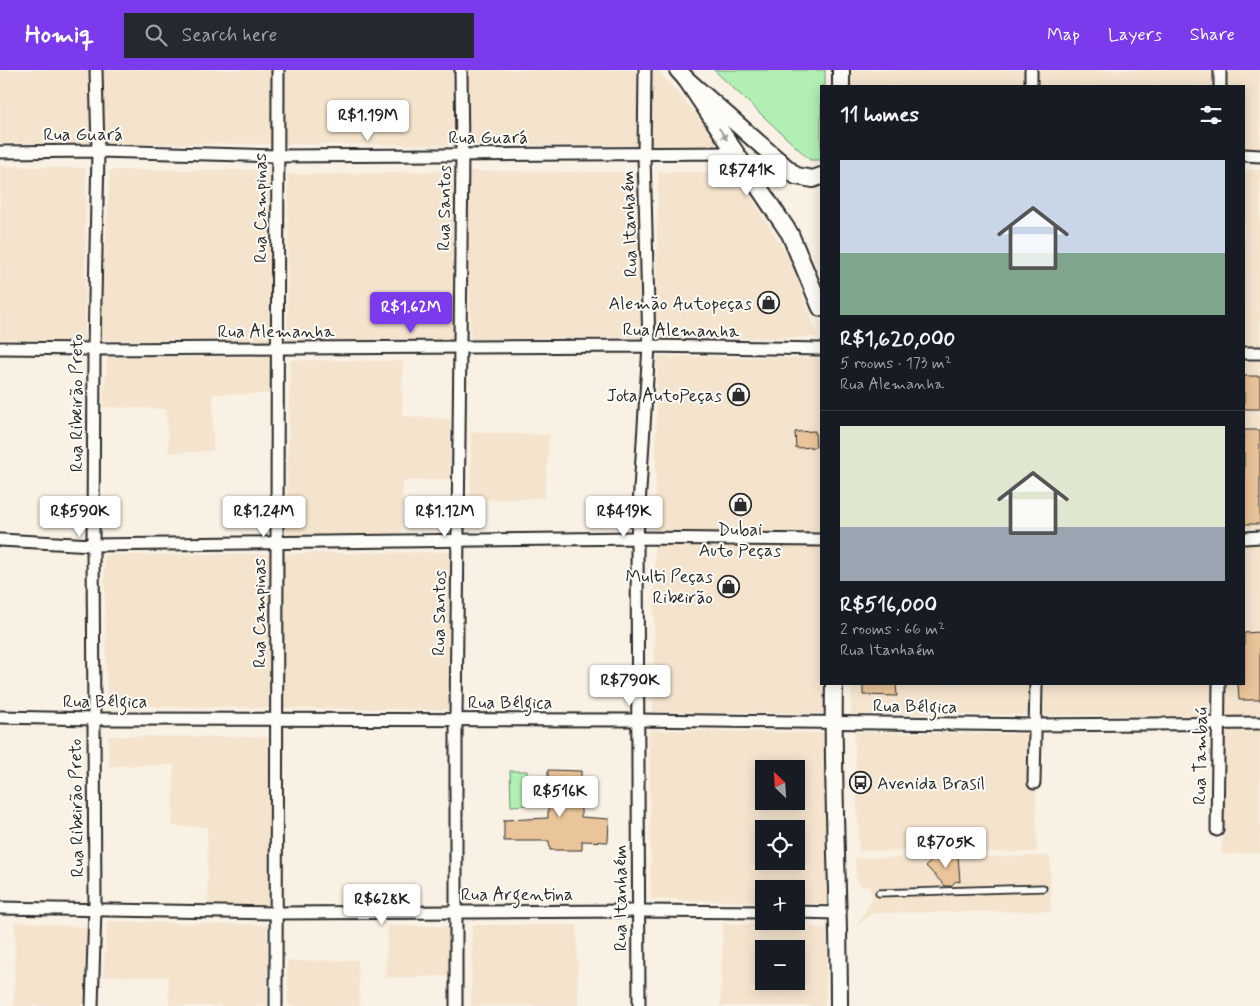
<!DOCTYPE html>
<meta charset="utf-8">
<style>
:root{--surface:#171b24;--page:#242831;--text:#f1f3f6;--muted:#9ea1a6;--line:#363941;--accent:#7c3aed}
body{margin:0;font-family:Mynerve,sans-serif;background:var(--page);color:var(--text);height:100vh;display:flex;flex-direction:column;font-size:19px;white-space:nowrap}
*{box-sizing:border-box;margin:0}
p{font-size:16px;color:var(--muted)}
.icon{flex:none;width:28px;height:28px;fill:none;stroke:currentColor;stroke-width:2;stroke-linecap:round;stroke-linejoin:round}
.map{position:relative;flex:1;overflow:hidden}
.side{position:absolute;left:820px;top:15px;width:425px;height:600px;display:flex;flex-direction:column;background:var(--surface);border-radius:0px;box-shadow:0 2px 12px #0003}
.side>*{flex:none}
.needle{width:32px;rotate:335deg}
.fabs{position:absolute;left:755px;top:690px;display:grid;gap:10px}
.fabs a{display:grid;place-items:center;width:50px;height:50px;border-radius:0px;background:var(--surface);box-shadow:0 2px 12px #0003;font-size:25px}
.price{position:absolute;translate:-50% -42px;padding:0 11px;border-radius:5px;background:#fff;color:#222;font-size:16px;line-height:32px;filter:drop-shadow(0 1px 2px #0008)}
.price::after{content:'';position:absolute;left:50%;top:30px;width:15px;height:11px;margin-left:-8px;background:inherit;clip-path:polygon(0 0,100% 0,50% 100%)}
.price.on{background:var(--accent);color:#fff}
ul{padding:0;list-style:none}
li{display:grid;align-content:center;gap:10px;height:265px;padding:0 20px}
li+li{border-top:1px solid var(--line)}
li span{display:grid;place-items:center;height:155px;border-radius:0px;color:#555}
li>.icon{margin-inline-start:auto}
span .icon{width:90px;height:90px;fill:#fffc;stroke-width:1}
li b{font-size:21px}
h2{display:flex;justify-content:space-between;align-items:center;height:60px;padding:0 20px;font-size:21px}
header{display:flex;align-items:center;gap:30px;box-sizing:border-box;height:70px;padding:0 25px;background:var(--accent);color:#fff}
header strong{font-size:24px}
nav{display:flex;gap:28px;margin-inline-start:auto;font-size:18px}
.search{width:350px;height:45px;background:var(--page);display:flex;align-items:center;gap:12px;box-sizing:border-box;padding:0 18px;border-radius:0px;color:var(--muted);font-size:19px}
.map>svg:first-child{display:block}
.built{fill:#f4e4ce;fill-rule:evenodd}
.green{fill:#b1efb5;stroke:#6e8d70}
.building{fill:#eac49a;stroke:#2b2b2b}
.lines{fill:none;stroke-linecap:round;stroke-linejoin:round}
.service-casing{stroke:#2b2b2b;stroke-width:9}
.minor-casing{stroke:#2b2b2b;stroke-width:15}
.secondary-casing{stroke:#2b2b2b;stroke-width:20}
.service{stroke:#fdfcf7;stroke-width:5.5}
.minor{stroke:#fdfcf7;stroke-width:11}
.secondary{stroke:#fdfcf7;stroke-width:16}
.oneway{fill:#9e9e9b}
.labels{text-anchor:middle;stroke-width:4;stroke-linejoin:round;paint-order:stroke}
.street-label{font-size:18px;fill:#2b2b2b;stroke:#fdfcf7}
.poi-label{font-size:18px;fill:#2b2b2b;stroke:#fdfcf7;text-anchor:end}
</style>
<header>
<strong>Homiq</strong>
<div class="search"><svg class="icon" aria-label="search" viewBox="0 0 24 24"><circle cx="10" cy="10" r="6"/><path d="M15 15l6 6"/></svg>Search here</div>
<nav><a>Map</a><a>Layers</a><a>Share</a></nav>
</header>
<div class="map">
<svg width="1260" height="936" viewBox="0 0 1260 936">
<rect width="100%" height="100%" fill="#f9f1e4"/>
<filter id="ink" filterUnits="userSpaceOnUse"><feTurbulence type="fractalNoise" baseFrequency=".02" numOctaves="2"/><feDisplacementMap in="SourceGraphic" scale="10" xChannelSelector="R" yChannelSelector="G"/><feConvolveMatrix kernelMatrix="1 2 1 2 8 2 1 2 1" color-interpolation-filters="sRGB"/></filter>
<g filter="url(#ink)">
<g class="built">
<polygon points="0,0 658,0 724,76 0,73"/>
<polygon points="851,0 1260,0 1260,81 1244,80 1244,16 850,16"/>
<polygon points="0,96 86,98 85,272 0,269"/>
<polygon points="110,100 268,100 273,271 100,270"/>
<rect x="1244" y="100" width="16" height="175"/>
<polygon points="454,101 453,270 287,270 288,105"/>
<polygon points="468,101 640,102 640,267 470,269"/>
<polygon points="658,102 735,102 793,194 817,267 655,270"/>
<polygon points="657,286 821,288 821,614 826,614 826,643 653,642"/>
<polygon points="107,287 270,287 272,324 213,324 213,381 169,383 166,339 103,337"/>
<polygon points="290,290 403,291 402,346 450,349 451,409 403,411 401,471 286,472"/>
<rect x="1244" y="291" width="16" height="168"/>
<polygon points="471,362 550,365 544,428 471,430"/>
<polygon points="1244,474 1260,474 1260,646 851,644 852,614 1244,614"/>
<polygon points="450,482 449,640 107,636 104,485"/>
<polygon points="1225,659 1260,659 1260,783 1222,784"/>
<path d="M649,660L825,663L831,834L796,833V819H764V832L651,829ZM764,699H796V731H764ZM764,759H796V791H764Z"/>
<polygon points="854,662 1035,664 1037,782 859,781"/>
<polygon points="108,666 272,667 273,836 208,835 207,757 172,756 174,695 109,696"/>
<polygon points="1050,786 1051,841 872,843 856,857 872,830 870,817 861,815 856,808 855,788"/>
<polygon points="15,851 89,858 88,936 14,936"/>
<polygon points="107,851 267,855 267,936 169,936 168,907 103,906"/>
<path d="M723,853L828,858L825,936H720ZM764,879H796V911H764Z"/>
<polygon points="472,855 577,855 578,936 471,936"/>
<polygon points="388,856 450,856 449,906 385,908"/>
<polygon points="358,890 360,936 288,936 287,891"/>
</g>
<g class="green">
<polygon points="714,0 825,0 825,16 821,16 821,90 810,90"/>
<polygon points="510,701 527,701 528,735 511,736"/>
</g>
<g class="building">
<rect x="1244" y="306" width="16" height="33"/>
<rect x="1244" y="360" width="16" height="94"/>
<polygon points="815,361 816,377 796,378 795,362"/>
<polygon points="1260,562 1260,630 1239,630 1238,614 1244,614 1244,563"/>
<polygon points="863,614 896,614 897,626 863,625"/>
<polygon points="548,700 581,701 581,747 609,749 608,772 582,771 582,780 550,780 549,771 504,771 504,750 548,748"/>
<polygon points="958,785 960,812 956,811 951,816 945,816 926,796 937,786"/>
</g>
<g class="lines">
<defs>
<polyline id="service" points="879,823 1043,818"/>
<g id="minor">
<polyline points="1031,16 1031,0"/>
<polyline points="1220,16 1220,0"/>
<polyline points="0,82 98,81 278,86 736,83"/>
<polyline points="1244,85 1260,86"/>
<polyline points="0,278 94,279 649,276 821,279"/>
<polyline points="1244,283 1260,283"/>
<polyline points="1244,468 1260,467"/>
<polyline points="0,470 93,475 637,468 821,470"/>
<polyline points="0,647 93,649 638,650 1036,655 1260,653"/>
<polyline points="1034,713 1036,614"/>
<polyline points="1217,760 1219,614"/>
<polyline points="0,838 276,843 638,841 764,842"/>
<polyline points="796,842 838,843"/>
<polyline points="92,936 95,839 93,475 94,279 98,81 96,0"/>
<polyline points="276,936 278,0"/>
<polyline points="456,936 456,650 462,84 461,0"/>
<polyline points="639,936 637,468 649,276 644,85 645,0"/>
</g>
<g id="secondary">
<polyline points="678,0 686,9 796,106 813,109 821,106"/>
<polyline points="686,9 790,164 821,238"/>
<polyline points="841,16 841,0"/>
<path d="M834,614C832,721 839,829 839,936"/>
</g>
</defs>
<use href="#service" class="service-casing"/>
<use href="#minor" class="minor-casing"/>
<use href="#secondary" class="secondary-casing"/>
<use href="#service" class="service"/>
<use href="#minor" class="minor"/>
<use href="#secondary" class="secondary"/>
</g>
<defs><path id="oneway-solid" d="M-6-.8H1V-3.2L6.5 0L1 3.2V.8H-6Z" transform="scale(1.25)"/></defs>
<use class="oneway" href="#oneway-solid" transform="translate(723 64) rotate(56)"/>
</g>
<defs>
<symbol id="shop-ring" viewBox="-11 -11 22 22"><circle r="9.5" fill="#fdfcf7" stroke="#2b2b2b" stroke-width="1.5"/><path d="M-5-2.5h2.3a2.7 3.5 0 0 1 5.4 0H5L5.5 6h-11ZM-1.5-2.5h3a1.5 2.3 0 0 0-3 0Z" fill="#2b2b2b"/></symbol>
<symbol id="bus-ring" viewBox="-11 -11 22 22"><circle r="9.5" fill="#fdfcf7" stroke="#2b2b2b" stroke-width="1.5"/><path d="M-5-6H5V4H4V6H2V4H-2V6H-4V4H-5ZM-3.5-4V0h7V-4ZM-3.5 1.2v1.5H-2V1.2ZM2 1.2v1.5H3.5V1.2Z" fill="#2b2b2b"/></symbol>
</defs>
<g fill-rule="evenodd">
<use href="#shop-ring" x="756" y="220" width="25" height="25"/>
<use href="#shop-ring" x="726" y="312" width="25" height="25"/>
<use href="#shop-ring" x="728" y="422" width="25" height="25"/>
<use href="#shop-ring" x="716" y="504" width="25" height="25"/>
<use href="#bus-ring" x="848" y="700" width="25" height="25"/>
</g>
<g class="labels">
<g class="street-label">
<text x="83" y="70">Rua Guará</text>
<text x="488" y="73">Rua Guará</text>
<text transform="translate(260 138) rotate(-90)" y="6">Rua Campinas</text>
<text transform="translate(444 138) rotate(-89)" y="6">Rua Santos</text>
<text transform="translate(629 154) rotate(-92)" y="6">Rua Itanhaém</text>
<text transform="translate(681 260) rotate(1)" y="6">Rua Alemanha</text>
<text x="276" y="267">Rua Alemanha</text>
<text transform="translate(76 333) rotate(-90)" y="6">Rua Ribeirão Preto</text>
<text transform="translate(259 543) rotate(-90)" y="6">Rua Campinas</text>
<text transform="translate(439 543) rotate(-89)" y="6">Rua Santos</text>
<text x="105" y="637">Rua Bélgica</text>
<text x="510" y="638">Rua Bélgica</text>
<text transform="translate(915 636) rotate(1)" y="6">Rua Bélgica</text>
<text transform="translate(1200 686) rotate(-89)" y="6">Rua Tambaú</text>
<text transform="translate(76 738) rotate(-91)" y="6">Rua Ribeirão Preto</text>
<text x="517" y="830">Rua Argentina</text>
<text transform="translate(620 828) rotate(-90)" y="6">Rua Itanhaém</text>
</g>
<g class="poi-label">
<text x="752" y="239">Alemão Autopeças</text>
<text x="722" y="331">Jota AutoPeças</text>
<text x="740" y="465" text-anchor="middle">Dubai<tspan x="740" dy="21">Auto Peças</tspan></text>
<text x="713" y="512">Multi Peças<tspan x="713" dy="21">Ribeirão</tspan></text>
<text x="877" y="719" text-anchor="start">Avenida Brasil</text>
</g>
</g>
</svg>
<div class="fabs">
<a><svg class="needle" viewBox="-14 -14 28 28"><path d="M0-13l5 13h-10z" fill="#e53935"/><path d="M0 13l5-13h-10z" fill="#9ea1a6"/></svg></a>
<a><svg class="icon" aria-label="locate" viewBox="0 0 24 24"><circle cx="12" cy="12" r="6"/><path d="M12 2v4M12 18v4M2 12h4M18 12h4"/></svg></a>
<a>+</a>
<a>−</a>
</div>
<b class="price" style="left:368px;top:72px">R$1.19M</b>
<b class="price" style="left:747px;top:127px">R$741K</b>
<b class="price on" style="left:411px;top:264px">R$1.62M</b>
<b class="price" style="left:80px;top:468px">R$590K</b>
<b class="price" style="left:264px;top:468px">R$1.24M</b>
<b class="price" style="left:445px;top:468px">R$1.12M</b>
<b class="price" style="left:624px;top:468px">R$419K</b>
<b class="price" style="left:630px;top:637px">R$790K</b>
<b class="price" style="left:560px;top:748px">R$516K</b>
<b class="price" style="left:946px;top:799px">R$705K</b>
<b class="price" style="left:382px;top:856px">R$628K</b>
<section class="side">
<h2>11 homes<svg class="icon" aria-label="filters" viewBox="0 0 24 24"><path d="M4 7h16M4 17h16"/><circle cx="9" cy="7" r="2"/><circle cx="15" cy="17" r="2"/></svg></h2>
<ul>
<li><span style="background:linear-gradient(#c9d6e8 60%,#7fa58c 0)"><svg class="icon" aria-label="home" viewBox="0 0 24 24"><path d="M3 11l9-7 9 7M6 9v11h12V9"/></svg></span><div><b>R$1,620,000</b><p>5 rooms · 173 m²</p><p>Rua Alemanha</p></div></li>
<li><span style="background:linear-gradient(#dfe7d0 65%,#9aa5b1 0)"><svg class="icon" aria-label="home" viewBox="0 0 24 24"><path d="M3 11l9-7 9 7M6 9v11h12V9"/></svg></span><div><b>R$516,000</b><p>2 rooms · 66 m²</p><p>Rua Itanhaém</p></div></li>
</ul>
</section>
</div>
